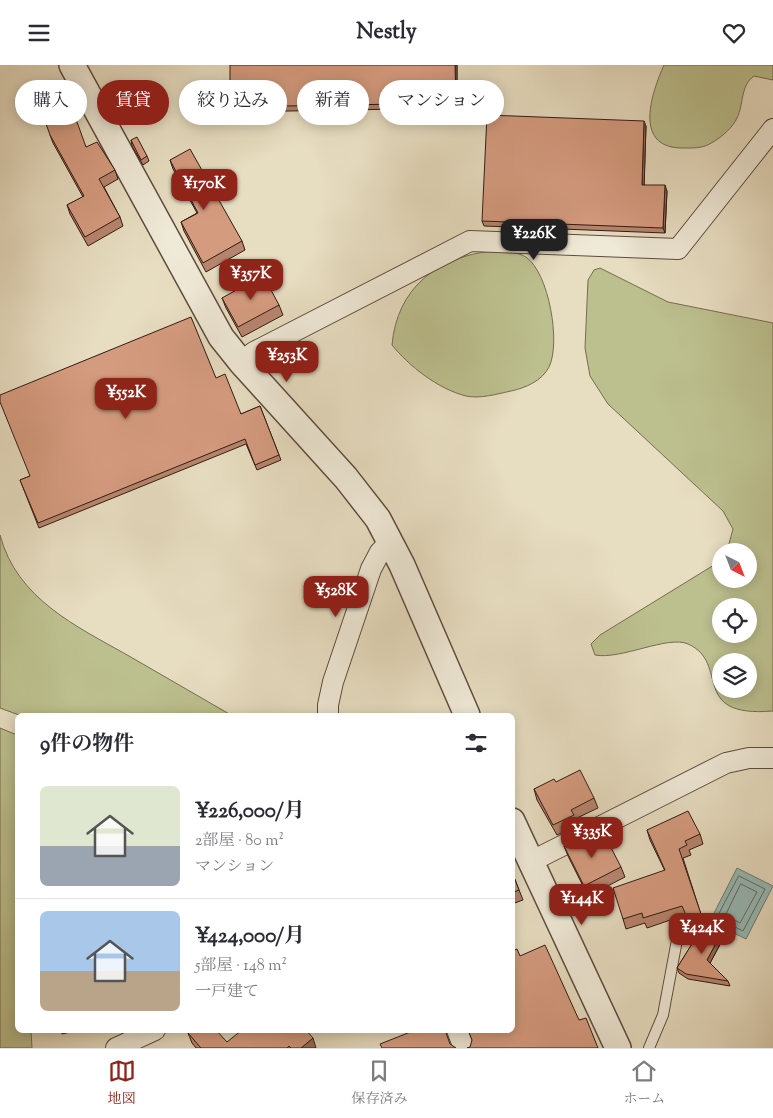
<!DOCTYPE html>
<html lang="ja">
<meta charset="utf-8">
<style>
:root{--surface:#fff;--page:#f2f2f3;--text:#2b2b33;--muted:#7c7c81;--line:#e1e1e2;--accent:#8f2418}
body{margin:0;font-family:"Sorts Mill Goudy","Noto Serif JP",serif;background:var(--page);color:var(--text);height:100vh;display:flex;flex-direction:column;font-size:19px;white-space:nowrap}
*{box-sizing:border-box;margin:0}
p{font-size:16px;color:var(--muted)}
.icon{flex:none;width:28px;height:28px;fill:none;stroke:currentColor;stroke-width:2;stroke-linecap:round;stroke-linejoin:round}
.map{position:relative;flex:1;overflow:hidden}
.details{position:absolute;left:15px;top:648px;width:500px;height:320px;display:flex;flex-direction:column;background:var(--surface);border-radius:8px;box-shadow:0 2px 12px #0003}
.details>*{flex:none}
.top-card{position:absolute;left:15px;top:15px;width:500px;height:45px;display:flex;gap:10px}
.needle{width:32px;rotate:138deg}
.tools{position:absolute;left:712px;top:478px;display:grid;gap:10px}
.tools a{display:grid;place-items:center;width:45px;height:45px;border-radius:50%;background:var(--surface);box-shadow:0 2px 12px #0003;font-size:25px}
.price{position:absolute;translate:-50% -42px;padding:0 11px;border-radius:10px;background:var(--accent);color:#fff;font-size:16px;line-height:32px;filter:drop-shadow(0 1px 2px #0008)}
.price::after{content:'';position:absolute;left:50%;top:30px;width:15px;height:11px;margin-left:-8px;background:inherit;clip-path:polygon(0 0,100% 0,50% 100%)}
.price.on{background:#222;color:#fff}
ul{padding:0;list-style:none}
li{display:flex;align-items:center;gap:15px;height:125px;padding:0 25px}
li+li{border-top:1px solid var(--line)}
li span{display:grid;place-items:center;flex:none;width:140px;height:100px;border-radius:8px;color:#555}
li>.icon{margin-inline-start:auto}
span .icon{width:60px;height:60px;fill:#fffc;stroke-width:1}
li b{font-size:21px}
h2{display:flex;justify-content:space-between;align-items:center;height:60px;padding:0 25px;font-size:21px}
.chip{padding:0 18px;border-radius:22px;background:var(--surface);box-shadow:0 2px 12px #0003;font-size:18px;line-height:45px}
.chip.on{background:var(--accent);color:#fff}
header{display:flex;justify-content:space-between;align-items:center;height:65px;padding:0 25px;background:var(--surface);font-size:22px;font-weight:800}
.tabs{display:flex;justify-content:space-around;align-items:center;height:70px;border-top:1px solid var(--line);background:var(--surface);font-size:14px;color:var(--muted)}
.tabs a{display:grid;justify-items:center;gap:2px}
.tabs .on{color:var(--accent)}
.map>svg:first-child{display:block}
.green{fill:#bcbf8e;stroke:#766d50;fill-rule:evenodd}
.water{fill:#97bbb8;stroke:#6e7b76}
.lines{fill:none;stroke-linecap:round;stroke-linejoin:round}
.shore{stroke:#646b66;stroke-width:1}
.service-casing{stroke:#5e4c3e;stroke-width:12}
.minor-casing{stroke:#5e4c3e;stroke-width:22}
.tertiary-casing{stroke:#5e4c3e;stroke-width:28}
.service{stroke:#efe9d7;stroke-width:10}
.minor{stroke:#efe9d7;stroke-width:20}
.tertiary{stroke:#efe9d7;stroke-width:25}
.wall{fill:#b7856d;stroke:#311b13}
.shaded-wall{fill:#956c59;stroke:#311b13}
.building{fill:#d59b7f;stroke:#311b13}
</style>
<header><svg class="icon" aria-label="menu" viewBox="0 0 24 24"><path d="M4 6h16M4 12h16M4 18h16"/></svg>Nestly<svg class="icon" aria-label="heart" viewBox="0 0 24 24"><path d="M12 20l-8-8c-3-5 5-10 8-4 3-6 11-1 8 4z"/></svg></header>
<div class="map">
<svg width="773" height="983" viewBox="0 0 773 983">
<rect width="100%" height="100%" fill="#e7ddc1"/>
<filter id="stains"><feTurbulence type="fractalNoise" baseFrequency=".004" numOctaves="4"/><feColorMatrix values="0 0 0 0 .2 0 0 0 0 .09 0 0 0 0 .02 0 0 0 .5 -.17"/></filter>
<radialGradient id="worn" r=".72"><stop offset=".6" stop-color="#630" stop-opacity="0"/><stop offset="1" stop-color="#630" stop-opacity=".3"/></radialGradient>
<g class="green">
<path d="M664,0H773V15L754,11C740,21 744,39 737,53C733,62 722,72 713,77C703,84 692,83 680,83C633,81 652,27 664,0Z"/>
<path d="M492,186C503,187 516,186 526,192C549,208 561,278 549,302C542,316 525,323 511,326C497,329 480,334 466,331C438,324 409,301 392,280C397,223 437,192 492,186Z"/>
<path d="M600,203L668,237L773,258V646C688,653 731,598 688,579C668,570 621,595 595,590L591,579L600,570L714,500L721,492V514H749V486H727L733,464L723,446L608,339L590,311L585,283L588,215L594,205ZM749,541V569H721V541ZM721,596H749V624H721Z"/>
<path d="M0,470C17,534 76,561 129,591C163,611 197,630 231,650H19L0,643Z"/>
<polygon points="0,663 17,670 18,965 31,965 32,983 0,983"/>
</g>
<polygon class="water" points="737,803 773,821 746,874 710,856"/>
<g class="lines">
<g class="shore">
<polygon points="739,811 765,824 743,866 717,853"/>
<polygon points="741,819 757,827 740,858 726,850"/>
</g>
<defs>
<polyline id="service" points="649,983 663,950 677,875"/>
<g id="minor">
<polyline points="241,297 254,287 470,176 678,184 773,64"/>
<polyline points="328,650 328,640 333,617 371,504 380,487 391,476"/>
<polyline points="530,797 726,698 749,693 773,693"/>
<polyline points="457,965 464,983"/>
<polyline points="116,983 155,965"/>
</g>
<g id="tertiary">
<polyline points="72,0 221,272 241,297 346,413 378,454 402,500 467,650"/>
<polyline points="512,756 618,983"/>
</g>
</defs>
<use href="#service" class="service-casing"/>
<use href="#minor" class="minor-casing"/>
<use href="#tertiary" class="tertiary-casing"/>
<use href="#service" class="service"/>
<use href="#minor" class="minor"/>
<use href="#tertiary" class="tertiary"/>
</g>
<g class="wall">
<polygon points="457,0 457,43 232,47 230,42"/>
<polygon points="646,61 644,120 667,126 665,168 484,161 482,156"/>
<polygon points="50,70 87,82 115,105 118,114 104,122 120,152 123,161 88,181 70,149 67,140 83,132 53,78"/>
<polygon points="131,75 147,91 149,96 143,100 132,81"/>
<polygon points="170,95 242,176 245,185 206,207 184,166 181,157 197,148 173,104"/>
<polygon points="222,233 279,240 283,250 242,272 226,243"/>
<polygon points="216,313 241,349 260,341 281,395 257,405 246,379 39,463 20,415 30,411"/>
<polygon points="556,717 594,733 598,743 575,754 577,760 557,770 537,735 534,724"/>
<polygon points="647,765 700,769 703,779 689,785 691,790 683,793 704,859 722,867 724,872 710,898 728,916 730,921 688,914 679,908 677,903 702,863 693,867 685,850 647,863 645,858 626,864 623,854 665,806 650,775"/>
<polygon points="564,781 590,781 621,802 625,812 588,831 568,791"/>
<polygon points="512,807 523,835 512,839"/>
<polygon points="61,965 79,965 62,969"/>
<polygon points="188,968 227,977 316,983 196,983 192,978"/>
</g>
<g class="shaded-wall">
<polygon points="455,0 457,0 457,43 456,38"/>
<polygon points="644,56 646,61 644,125 642,120"/>
<polygon points="665,120 667,126 665,168 663,163"/>
<polygon points="722,867 724,872 709,900 707,895"/>
<polygon points="313,973 316,983 301,983"/>
</g>
<g class="building">
<polygon points="230,0 455,0 456,38 230,42"/>
<polygon points="63,18 86,82 97,77 115,105 99,114 120,152 85,172 67,140 84,131 50,70 35,28"/>
<polygon points="487,50 644,56 642,120 665,120 663,163 482,156"/>
<polygon points="137,72 147,91 141,95 131,75"/>
<polygon points="190,84 242,176 203,198 181,157 198,148 170,95"/>
<polygon points="263,210 279,240 238,262 222,233"/>
<polygon points="191,252 216,313 225,309 241,349 260,341 279,390 255,400 245,374 38,458 20,415 30,411 0,337 0,330"/>
<polygon points="580,705 594,733 571,745 574,750 553,760 534,724 554,714 556,717"/>
<polygon points="688,746 700,769 685,776 687,780 679,784 702,852 689,857 682,841 643,853 642,848 623,854 613,823 665,805 647,765"/>
<polygon points="585,771 590,781 606,773 621,802 584,821 564,781"/>
<polygon points="512,807 519,825 512,828"/>
<polygon points="705,858 722,867 707,895 728,916 686,909 677,903"/>
<polygon points="545,880 579,955 586,953 598,983 467,983 470,982 472,975 468,965 512,965 512,886 517,884 520,891"/>
<polygon points="192,965 216,965 227,977 242,965 306,965 313,973 301,983 291,983 289,981 287,983 201,983 188,968"/>
<polygon points="412,965 445,965 450,979 456,983 382,983 380,979 413,966"/>
</g>
<rect width="100%" height="100%" filter="url(#stains)"/>
<rect width="100%" height="100%" fill="url(#worn)"/>
</svg>
<div class="tools">
<a><svg class="needle" viewBox="-14 -14 28 28"><path d="M0-13l5 13h-10z" fill="#e53935"/><path d="M0 13l5-13h-10z" fill="#7c7c81"/></svg></a>
<a><svg class="icon" aria-label="locate" viewBox="0 0 24 24"><circle cx="12" cy="12" r="6"/><path d="M12 2v4M12 18v4M2 12h4M18 12h4"/></svg></a>
<a><svg class="icon" aria-label="layers" viewBox="0 0 24 24"><path d="M12 4l9 5-9 5-9-5zM3 14l9 5 9-5"/></svg></a>
</div>
<b class="price" style="left:204px;top:146px">¥170K</b>
<b class="price on" style="left:534px;top:196px">¥226K</b>
<b class="price" style="left:251px;top:236px">¥357K</b>
<b class="price" style="left:287px;top:318px">¥253K</b>
<b class="price" style="left:126px;top:355px">¥552K</b>
<b class="price" style="left:336px;top:553px">¥528K</b>
<b class="price" style="left:592px;top:794px">¥335K</b>
<b class="price" style="left:582px;top:861px">¥144K</b>
<b class="price" style="left:702px;top:890px">¥424K</b>
<div class="top-card">
<a class="chip">購入</a>
<a class="chip on">賃貸</a>
<a class="chip">絞り込み</a>
<a class="chip">新着</a>
<a class="chip">マンション</a>
</div>
<section class="details">
<h2>9件の物件<svg class="icon" aria-label="filters" viewBox="0 0 24 24"><path d="M4 7h16M4 17h16"/><circle cx="9" cy="7" r="2"/><circle cx="15" cy="17" r="2"/></svg></h2>
<ul>
<li><span style="background:linear-gradient(#dfe7d0 60%,#9aa5b1 0)"><svg class="icon" aria-label="home" viewBox="0 0 24 24"><path d="M3 11l9-7 9 7M6 9v11h12V9"/></svg></span><div><b>¥226,000/月</b><p>2部屋 · 80 m²</p><p>マンション</p></div></li>
<li><span style="background:linear-gradient(#a9c7e8 60%,#b9a48a 0)"><svg class="icon" aria-label="home" viewBox="0 0 24 24"><path d="M3 11l9-7 9 7M6 9v11h12V9"/></svg></span><div><b>¥424,000/月</b><p>5部屋 · 148 m²</p><p>一戸建て</p></div></li>
</ul>
</section>
</div>
<nav class="tabs">
<a class="on"><svg class="icon" aria-label="map" viewBox="0 0 24 24"><path d="M3 6l6-2 6 2 6-2v14l-6 2-6-2-6 2zM9 4v14M15 6v14"/></svg>地図</a>
<a><svg class="icon" aria-label="saved" viewBox="0 0 24 24"><path d="M7 4h10v16l-5-4-5 4z"/></svg>保存済み</a>
<a><svg class="icon" aria-label="home" viewBox="0 0 24 24"><path d="M3 11l9-7 9 7M6 9v11h12V9"/></svg>ホーム</a>
</nav>
